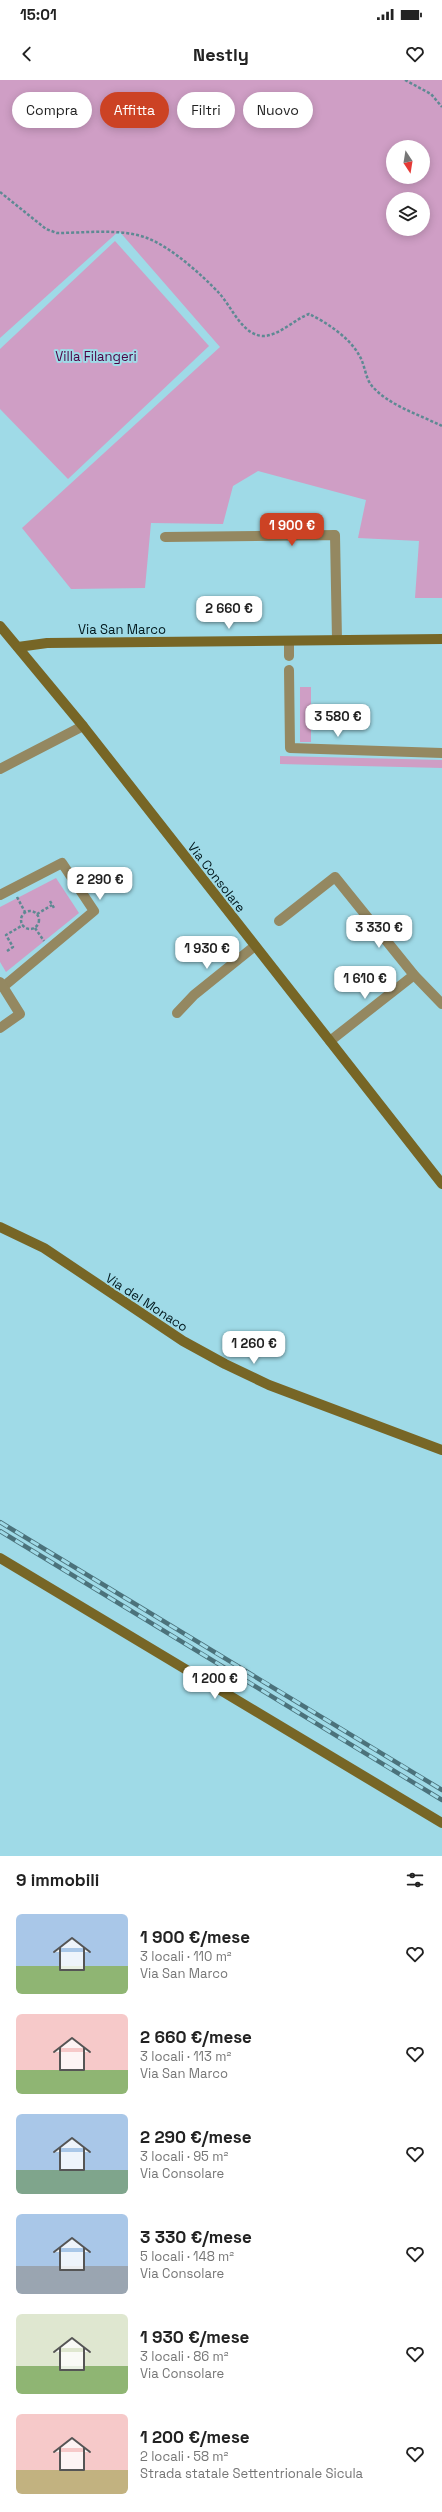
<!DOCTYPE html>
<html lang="it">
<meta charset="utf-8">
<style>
:root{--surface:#fff;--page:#f2f2f2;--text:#222;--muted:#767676;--accent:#cc4224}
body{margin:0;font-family:"Space Grotesk",sans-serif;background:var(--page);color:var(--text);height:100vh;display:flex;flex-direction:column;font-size:15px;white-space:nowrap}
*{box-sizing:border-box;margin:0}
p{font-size:13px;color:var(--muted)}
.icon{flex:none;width:22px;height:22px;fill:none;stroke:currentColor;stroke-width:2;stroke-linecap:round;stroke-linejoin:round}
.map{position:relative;height:1776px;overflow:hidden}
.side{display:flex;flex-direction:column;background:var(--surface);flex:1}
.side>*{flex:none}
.hud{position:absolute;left:12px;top:12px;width:418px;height:36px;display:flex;gap:8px}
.needle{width:26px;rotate:168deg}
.controls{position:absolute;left:386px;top:60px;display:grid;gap:8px}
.controls a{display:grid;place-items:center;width:44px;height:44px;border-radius:50%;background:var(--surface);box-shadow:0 2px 10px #0003;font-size:20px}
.price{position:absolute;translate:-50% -34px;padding:0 9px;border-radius:8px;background:#fff;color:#222;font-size:13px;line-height:26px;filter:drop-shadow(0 1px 2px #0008)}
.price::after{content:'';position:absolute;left:50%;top:24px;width:12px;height:9px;margin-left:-6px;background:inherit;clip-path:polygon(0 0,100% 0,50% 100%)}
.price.selected{background:var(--accent);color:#fff}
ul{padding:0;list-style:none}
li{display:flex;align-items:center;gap:12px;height:100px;padding:0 16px}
li span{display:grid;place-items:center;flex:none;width:112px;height:80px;border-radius:6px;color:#555}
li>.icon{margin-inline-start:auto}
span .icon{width:48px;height:48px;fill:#fffc;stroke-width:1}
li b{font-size:17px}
h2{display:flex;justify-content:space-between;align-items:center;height:48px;padding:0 16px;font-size:17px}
.pill{padding:0 14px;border-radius:18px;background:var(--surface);box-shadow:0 2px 10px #0003;font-size:14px;line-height:36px}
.pill.selected{background:var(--accent);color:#fff}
.status{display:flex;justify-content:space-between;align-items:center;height:28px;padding:0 20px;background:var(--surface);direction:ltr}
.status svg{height:11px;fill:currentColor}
header{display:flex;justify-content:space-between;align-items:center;height:52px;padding:0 16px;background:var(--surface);font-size:18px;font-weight:600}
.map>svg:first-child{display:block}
.green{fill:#cf9ec5;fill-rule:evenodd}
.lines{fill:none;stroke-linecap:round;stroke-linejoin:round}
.path{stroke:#5e8993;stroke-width:2.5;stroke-dasharray:3 2;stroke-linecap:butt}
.street{stroke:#948861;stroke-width:10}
.secondary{stroke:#776626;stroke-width:10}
.rail-casing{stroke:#4b727b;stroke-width:4.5}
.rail{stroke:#9fdae7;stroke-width:3;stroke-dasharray:9;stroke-linecap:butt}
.labels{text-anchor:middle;stroke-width:4;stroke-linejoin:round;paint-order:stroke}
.park-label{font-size:13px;fill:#4c0344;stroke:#9fdae7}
.street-label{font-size:13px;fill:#01171c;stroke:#9fdae7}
</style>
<div class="status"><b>15:01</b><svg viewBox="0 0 49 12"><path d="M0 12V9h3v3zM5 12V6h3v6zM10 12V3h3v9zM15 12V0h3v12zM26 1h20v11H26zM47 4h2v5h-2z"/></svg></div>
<header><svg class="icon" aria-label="back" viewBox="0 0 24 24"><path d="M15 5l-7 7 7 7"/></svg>Nestly<svg class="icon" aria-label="heart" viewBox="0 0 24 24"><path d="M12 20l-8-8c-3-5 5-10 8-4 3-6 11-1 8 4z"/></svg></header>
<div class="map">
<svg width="442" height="1776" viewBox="0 0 442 1776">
<rect width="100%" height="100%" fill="#9fdae7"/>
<g class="green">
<path d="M0,0H442V518H415L419,461L358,458L366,420L258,391L233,406L223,444L151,443L145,508L71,509L22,448L220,267L119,151L0,258ZM393,67H423V97H393ZM393,119H423V149H393Z"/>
<polygon points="115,161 209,266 68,399 0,329 0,269"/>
<rect x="300" y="607" width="11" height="55"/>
<polygon points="280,676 442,680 442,688 280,684"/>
<polygon points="56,798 79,833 6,892 0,882 0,827"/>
</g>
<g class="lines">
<g class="path">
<polyline points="405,0 431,14 442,27"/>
<path d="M0,112L46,149L57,153C86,153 120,148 147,158C171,167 202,195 219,213C232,227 242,255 263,256C279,256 295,239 309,234C326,242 350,258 359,275C365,284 365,298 372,306C388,325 420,335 442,346"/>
<polyline points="17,817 25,832"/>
<polyline points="50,821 54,828"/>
<circle cx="30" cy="840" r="9"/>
<polyline points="37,834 52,825"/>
<polyline points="35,848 44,861"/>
<polyline points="7,871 13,867 6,855 23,845"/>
</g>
<g class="street">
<polyline points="165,457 335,455 337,560"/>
<polyline points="289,561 289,576"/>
<polyline points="289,590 290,668 442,673"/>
<polyline points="0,689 83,646"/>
<polyline points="0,815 62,783 94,831 3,907"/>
<polyline points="279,841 335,797 414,895 442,924"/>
<polyline points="0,902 20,934 0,948"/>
<polyline points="177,933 194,915 255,866"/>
<polyline points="330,961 414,895"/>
</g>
<g class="secondary">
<polyline points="0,546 83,646 442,1104"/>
<polyline points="18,567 47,563 442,559"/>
<polyline points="0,1147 44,1168 183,1261 225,1284 269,1305 442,1370"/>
<polyline points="0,1478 442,1743"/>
</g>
<defs>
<g id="rail">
<polyline points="0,1442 442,1710"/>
<polyline points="0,1451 442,1720"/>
</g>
</defs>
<use href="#rail" class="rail-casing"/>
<use href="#rail" class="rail"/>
</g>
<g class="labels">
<g class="park-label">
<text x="96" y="281">Villa Filangeri</text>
</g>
<g class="street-label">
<text x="122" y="554">Via San Marco</text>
<text transform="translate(217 797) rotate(52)" y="5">Via Consolare</text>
<text transform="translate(147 1222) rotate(33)" y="5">Via del Monaco</text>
</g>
</g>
</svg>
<div class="controls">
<a><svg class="needle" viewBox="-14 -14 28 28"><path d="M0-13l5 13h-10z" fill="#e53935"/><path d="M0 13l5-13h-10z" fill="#767676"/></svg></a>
<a><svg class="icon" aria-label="layers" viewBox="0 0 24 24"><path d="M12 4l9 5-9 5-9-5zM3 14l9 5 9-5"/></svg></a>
</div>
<b class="price selected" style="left:292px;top:467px">1 900 €</b>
<b class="price" style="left:229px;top:550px">2 660 €</b>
<b class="price" style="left:338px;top:658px">3 580 €</b>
<b class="price" style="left:100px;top:821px">2 290 €</b>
<b class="price" style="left:379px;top:869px">3 330 €</b>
<b class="price" style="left:207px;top:890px">1 930 €</b>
<b class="price" style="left:365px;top:920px">1 610 €</b>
<b class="price" style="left:254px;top:1285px">1 260 €</b>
<b class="price" style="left:215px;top:1620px">1 200 €</b>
<div class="hud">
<a class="pill">Compra</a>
<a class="pill selected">Affitta</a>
<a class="pill">Filtri</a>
<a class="pill">Nuovo</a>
</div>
</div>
<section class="side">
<h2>9 immobili<svg class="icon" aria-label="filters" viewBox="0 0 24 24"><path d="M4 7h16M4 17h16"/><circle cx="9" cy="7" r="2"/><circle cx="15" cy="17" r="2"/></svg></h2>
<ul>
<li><span style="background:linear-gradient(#a9c7e8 65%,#8fb573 0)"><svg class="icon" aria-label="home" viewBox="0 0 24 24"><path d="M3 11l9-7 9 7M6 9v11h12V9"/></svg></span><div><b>1 900 €/mese</b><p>3 locali · 110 m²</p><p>Via San Marco</p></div><svg class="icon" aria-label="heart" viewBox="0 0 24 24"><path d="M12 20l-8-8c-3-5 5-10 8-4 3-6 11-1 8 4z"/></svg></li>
<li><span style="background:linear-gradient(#f6c9c9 70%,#8fb573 0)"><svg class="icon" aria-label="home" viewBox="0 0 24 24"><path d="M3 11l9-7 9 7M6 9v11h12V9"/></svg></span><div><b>2 660 €/mese</b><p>3 locali · 113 m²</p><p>Via San Marco</p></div><svg class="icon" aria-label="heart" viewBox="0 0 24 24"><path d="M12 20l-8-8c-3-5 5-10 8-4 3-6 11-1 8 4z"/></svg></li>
<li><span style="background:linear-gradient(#a9c7e8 70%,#7fa58c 0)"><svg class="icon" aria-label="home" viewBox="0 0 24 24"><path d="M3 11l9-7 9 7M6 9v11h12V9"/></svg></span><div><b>2 290 €/mese</b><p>3 locali · 95 m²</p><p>Via Consolare</p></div><svg class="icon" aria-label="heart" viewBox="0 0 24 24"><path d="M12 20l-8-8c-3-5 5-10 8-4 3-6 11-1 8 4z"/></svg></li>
<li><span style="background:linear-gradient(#a9c7e8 65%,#9aa5b1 0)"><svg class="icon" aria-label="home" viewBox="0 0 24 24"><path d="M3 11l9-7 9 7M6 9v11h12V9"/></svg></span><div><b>3 330 €/mese</b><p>5 locali · 148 m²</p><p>Via Consolare</p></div><svg class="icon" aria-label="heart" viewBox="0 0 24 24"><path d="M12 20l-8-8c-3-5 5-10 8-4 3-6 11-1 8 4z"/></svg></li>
<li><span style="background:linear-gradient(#dfe7d0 65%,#8fb573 0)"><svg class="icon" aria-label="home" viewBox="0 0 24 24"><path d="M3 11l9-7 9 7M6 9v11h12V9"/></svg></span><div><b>1 930 €/mese</b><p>3 locali · 86 m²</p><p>Via Consolare</p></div><svg class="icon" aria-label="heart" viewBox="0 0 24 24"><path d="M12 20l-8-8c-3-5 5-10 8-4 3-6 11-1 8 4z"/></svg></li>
<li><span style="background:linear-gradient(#f6c9c9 70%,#c2b280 0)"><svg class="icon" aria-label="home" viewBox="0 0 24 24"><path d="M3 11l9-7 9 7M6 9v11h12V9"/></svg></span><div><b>1 200 €/mese</b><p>2 locali · 58 m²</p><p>Strada statale Settentrionale Sicula</p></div><svg class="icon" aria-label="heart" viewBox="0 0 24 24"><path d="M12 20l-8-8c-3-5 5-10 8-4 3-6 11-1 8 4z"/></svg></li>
</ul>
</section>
